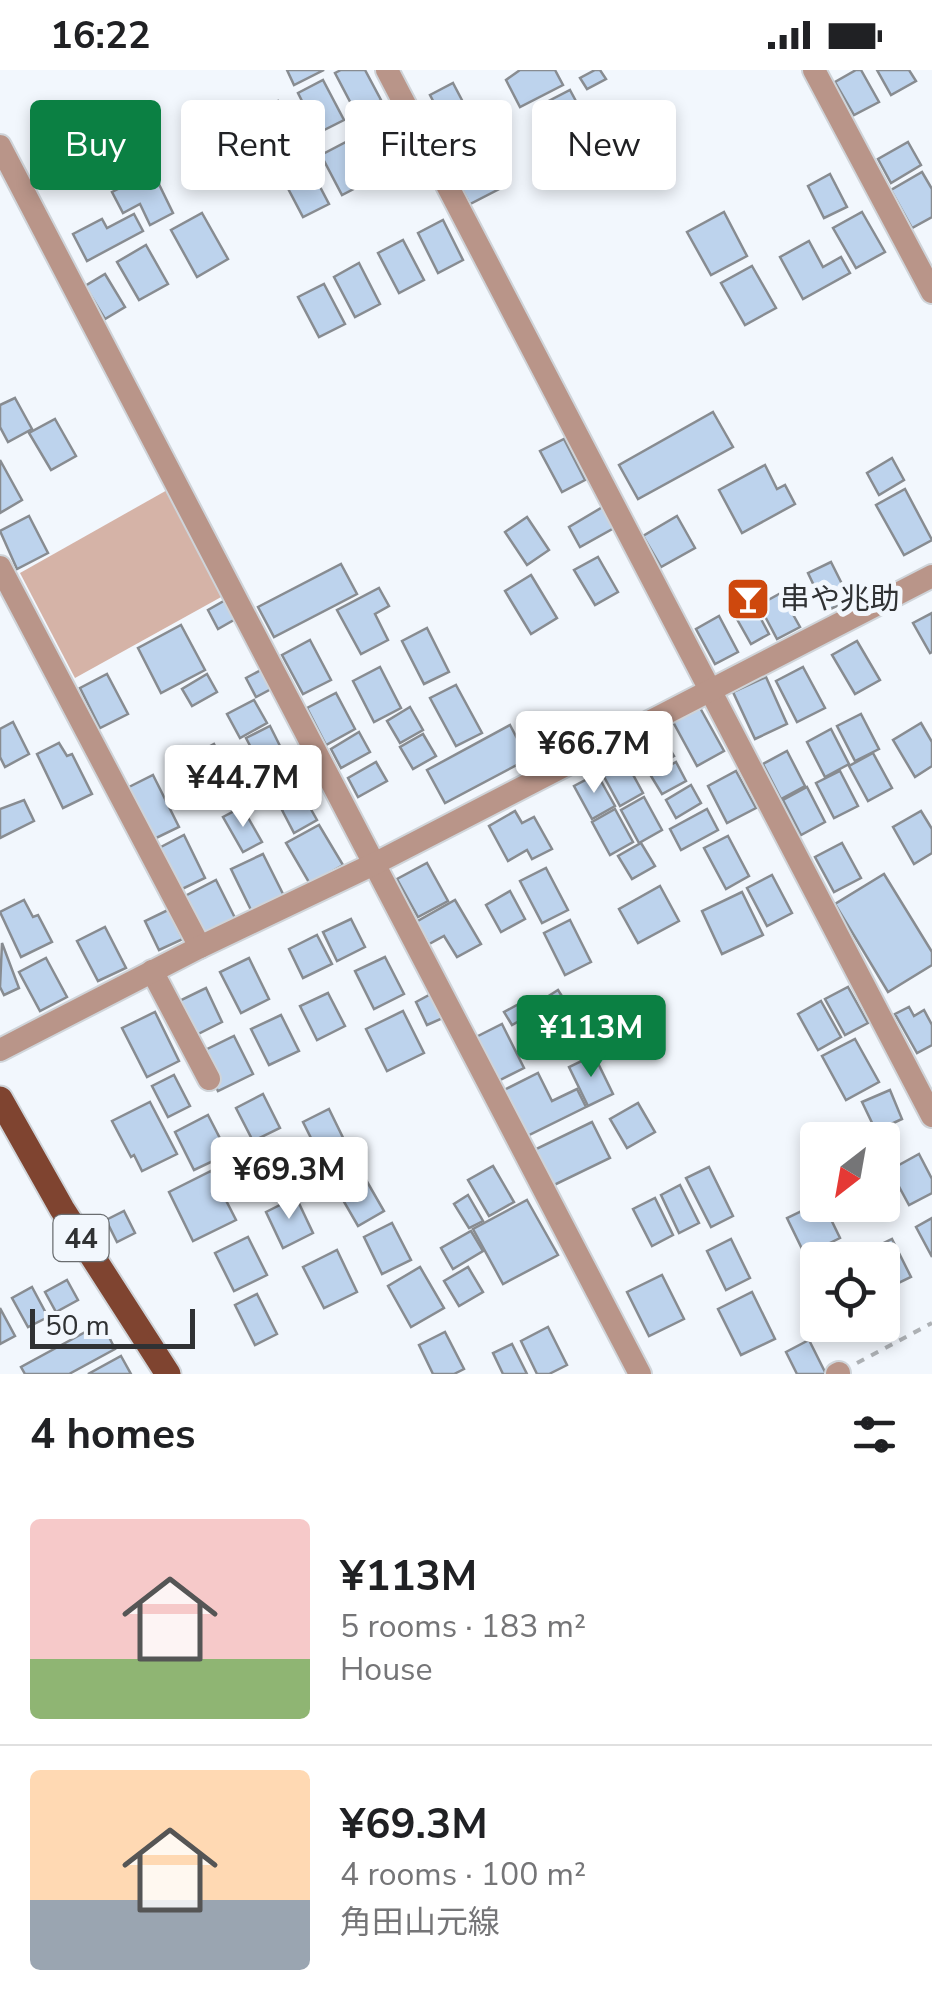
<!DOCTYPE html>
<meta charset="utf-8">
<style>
:root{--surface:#fff;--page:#f2f2f2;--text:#202124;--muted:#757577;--line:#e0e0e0;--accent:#0b8043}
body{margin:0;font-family:"Nunito Sans","Noto Sans JP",sans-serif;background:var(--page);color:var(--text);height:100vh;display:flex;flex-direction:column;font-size:38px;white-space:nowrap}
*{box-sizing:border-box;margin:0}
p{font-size:32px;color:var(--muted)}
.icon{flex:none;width:55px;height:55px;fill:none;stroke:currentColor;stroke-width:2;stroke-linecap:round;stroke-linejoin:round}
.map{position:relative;height:1304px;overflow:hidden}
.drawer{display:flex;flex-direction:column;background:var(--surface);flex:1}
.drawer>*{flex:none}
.hud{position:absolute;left:30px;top:30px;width:872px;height:90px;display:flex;gap:20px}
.needle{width:65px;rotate:211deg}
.controls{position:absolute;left:800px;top:1052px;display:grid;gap:20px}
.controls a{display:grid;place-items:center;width:100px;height:100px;border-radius:10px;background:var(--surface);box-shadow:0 5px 15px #0003;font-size:50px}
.scale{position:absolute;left:30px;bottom:25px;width:165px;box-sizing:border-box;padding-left:10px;border:5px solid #303234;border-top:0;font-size:28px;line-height:35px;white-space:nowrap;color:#303234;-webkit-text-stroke:8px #f2f7fd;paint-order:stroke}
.price{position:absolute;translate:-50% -85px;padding:0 22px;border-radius:10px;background:#fff;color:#222;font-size:32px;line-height:65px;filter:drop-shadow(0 2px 5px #0008)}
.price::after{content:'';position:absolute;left:50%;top:60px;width:30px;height:22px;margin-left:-15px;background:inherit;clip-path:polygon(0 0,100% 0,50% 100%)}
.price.selected{background:var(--accent);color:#fff}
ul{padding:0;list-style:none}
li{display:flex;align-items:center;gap:30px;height:250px;padding:0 30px}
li+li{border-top:2px solid var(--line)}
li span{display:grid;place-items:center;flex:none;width:280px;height:200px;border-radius:10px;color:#555}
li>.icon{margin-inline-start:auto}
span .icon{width:120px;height:120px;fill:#fffc;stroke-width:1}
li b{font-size:42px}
h2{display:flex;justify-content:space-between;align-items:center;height:120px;padding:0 30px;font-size:42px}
.chip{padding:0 35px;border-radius:10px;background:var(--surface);box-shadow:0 5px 15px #0003;font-size:35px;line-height:90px}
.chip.selected{background:var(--accent);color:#fff}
.status{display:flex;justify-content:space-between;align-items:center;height:70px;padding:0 50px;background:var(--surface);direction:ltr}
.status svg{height:28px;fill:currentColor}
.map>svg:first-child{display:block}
.forest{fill:#d5b3a7}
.building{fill:#bdd3ed;stroke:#888c91;stroke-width:2.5}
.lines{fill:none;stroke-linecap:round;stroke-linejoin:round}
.minor-casing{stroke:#cfd4d9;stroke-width:26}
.major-casing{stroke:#cfd4d9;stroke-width:29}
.path{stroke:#adb1b5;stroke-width:4;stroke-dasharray:8 8;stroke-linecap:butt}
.minor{stroke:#b99589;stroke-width:22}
.major{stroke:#7f4430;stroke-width:25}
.labels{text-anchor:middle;stroke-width:10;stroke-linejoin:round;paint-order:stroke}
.shield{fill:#f2f7fd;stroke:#6a6d70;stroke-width:2.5}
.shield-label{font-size:28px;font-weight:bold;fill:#303234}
.poi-label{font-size:30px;fill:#303234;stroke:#f2f7fd;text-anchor:start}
</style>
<div class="status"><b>16:22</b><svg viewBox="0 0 49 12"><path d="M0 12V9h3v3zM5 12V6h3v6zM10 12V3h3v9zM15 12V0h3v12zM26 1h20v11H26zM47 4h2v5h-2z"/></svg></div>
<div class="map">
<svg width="932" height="1304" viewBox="0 0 932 1304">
<rect width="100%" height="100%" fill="#f2f7fd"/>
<polygon class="forest" points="169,419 223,526 75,608 20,503"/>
<g class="building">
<polygon points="287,0 324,0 294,15"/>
<polygon points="341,0 365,0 381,30 356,43 335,3"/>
<polygon points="520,0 555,0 563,15 520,37 506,10"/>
<polygon points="595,0 600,0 606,9 587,19 580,8"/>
<polygon points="856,0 861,0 879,32 854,45 835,12"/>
<polygon points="877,0 909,0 916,11 891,25"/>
<polygon points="323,10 344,50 318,63 298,23"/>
<polygon points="453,13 475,55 452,67 430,25"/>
<polygon points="570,20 593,63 563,79 539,36"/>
<polygon points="278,31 298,70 273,84 253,44"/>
<polygon points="237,52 258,92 232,105 211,65"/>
<polygon points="404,59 420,93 386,108 370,74"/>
<polygon points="346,72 367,112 342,125 321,85"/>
<polygon points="908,72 921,95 891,113 878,89"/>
<polygon points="485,74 507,115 470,134 453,103 464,97 459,87"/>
<polygon points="308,94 329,134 303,147 282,107"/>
<polygon points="153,102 173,143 150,155 140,134 123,143 112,122"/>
<polygon points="922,102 932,119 932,147 912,158 891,120"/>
<polygon points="830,104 847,137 824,148 808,116"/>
<polygon points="724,142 747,186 711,205 687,162"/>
<polygon points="862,142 885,182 856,198 833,158"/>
<polygon points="202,143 228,189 197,207 171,160"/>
<polygon points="134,144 143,161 87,191 73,164 102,149 107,158"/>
<polygon points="443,150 463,190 438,203 418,163"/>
<polygon points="403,170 424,210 399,223 378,183"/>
<polygon points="809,171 823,197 841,187 850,203 803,229 780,187"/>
<polygon points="146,175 168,214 139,230 117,192"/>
<polygon points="359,193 380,234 355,247 334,207"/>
<polygon points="752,196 776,238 745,255 721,213"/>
<polygon points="105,204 125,237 105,249 85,216"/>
<polygon points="324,214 345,254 319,267 298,227"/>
<polygon points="15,328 32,359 8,372 0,357 0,335"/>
<polygon points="713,342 733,377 638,429 619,395"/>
<polygon points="55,349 76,386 51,400 29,363"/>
<polygon points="564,369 585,410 562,422 540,381"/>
<polygon points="892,388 904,410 879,425 867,403"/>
<polygon points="0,390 22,430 0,443"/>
<polygon points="765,395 777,419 785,415 795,434 742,463 719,420"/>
<polygon points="905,419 932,470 904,485 876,435"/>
<polygon points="611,432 623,453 580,477 569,457"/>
<polygon points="29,446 48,483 17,499 0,461"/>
<polygon points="677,446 695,478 661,497 643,466"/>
<polygon points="527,447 549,480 527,495 505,462"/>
<polygon points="598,487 618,522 595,535 574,500"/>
<polygon points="831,492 850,530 826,541 808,503"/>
<polygon points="341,494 357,524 274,567 258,537"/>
<polygon points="531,505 557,548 531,564 505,521"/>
<polygon points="379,518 389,536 375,544 388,570 361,584 337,540"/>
<polygon points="781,523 800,557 777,569 759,535"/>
<polygon points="229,528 239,547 218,559 208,540"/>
<polygon points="752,532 769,564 751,574 733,542"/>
<polygon points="932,543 932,582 930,583 913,553"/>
<polygon points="719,546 738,582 715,594 696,559"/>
<polygon points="181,555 205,600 161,623 138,578"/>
<polygon points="427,558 449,602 424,614 402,571"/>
<polygon points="310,570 331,610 303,624 282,585"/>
<polygon points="857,571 880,610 855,624 832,585"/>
<polygon points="380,597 401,638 374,652 353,611"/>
<polygon points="803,597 825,638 797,652 776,611"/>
<polygon points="263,599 273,618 256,627 246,608"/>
<polygon points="107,604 128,644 100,658 80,618"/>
<polygon points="207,604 217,622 192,636 182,619"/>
<polygon points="766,607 787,654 755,669 733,622"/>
<polygon points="456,615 482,663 456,676 430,628"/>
<polygon points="336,623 355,659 326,675 307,638"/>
<polygon points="254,630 267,653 240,668 227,644"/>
<polygon points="699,636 724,681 697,696 672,650"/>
<polygon points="410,637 423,660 400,673 387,651"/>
<polygon points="861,644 879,679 855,691 837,656"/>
<polygon points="13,652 29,684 5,697 0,687 0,659"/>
<polygon points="921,653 932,672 932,696 915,707 893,670"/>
<polygon points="510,655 528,689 445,733 427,700"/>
<polygon points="270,656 281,678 258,691 246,668"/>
<polygon points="831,659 849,694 825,707 807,672"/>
<polygon points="359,662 370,682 341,698 331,679"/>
<polygon points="423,664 436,686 413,699 400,677"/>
<polygon points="663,668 674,686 649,700 639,682"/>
<polygon points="59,673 67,686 72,684 92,724 63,738 37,684"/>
<polygon points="214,674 233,708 202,726 183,691"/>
<polygon points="787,681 805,716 781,729 763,694"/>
<polygon points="873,683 892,718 868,731 849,696"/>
<polygon points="625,690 643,723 620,736 602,703"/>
<polygon points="376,692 387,711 358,727 348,708"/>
<polygon points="676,692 686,711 662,724 651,706"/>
<polygon points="289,701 302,724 280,737 267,714"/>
<polygon points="736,701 756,738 727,753 708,716"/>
<polygon points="840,701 858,736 834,748 816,713"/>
<polygon points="597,704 615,736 592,749 574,716"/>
<polygon points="153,705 179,757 152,770 127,718"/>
<polygon points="691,715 701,733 676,748 666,730"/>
<polygon points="807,717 825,752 801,765 783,730"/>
<polygon points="304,727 317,750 294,763 282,740"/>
<polygon points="644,727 662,760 639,773 621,740"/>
<polygon points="24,730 34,751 0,768 0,739"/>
<polygon points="242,737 262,772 243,782 223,747"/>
<polygon points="615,739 633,772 610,785 592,752"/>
<polygon points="707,739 718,760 681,780 670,759"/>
<polygon points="515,741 522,753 534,747 552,779 532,789 527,780 508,791 489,756"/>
<polygon points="921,741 932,759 932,783 914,794 893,757"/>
<polygon points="319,755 343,795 310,814 286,773"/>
<polygon points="184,765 205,808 180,820 159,778"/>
<polygon points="728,766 749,806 726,819 704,778"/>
<polygon points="641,773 655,796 632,809 618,786"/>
<polygon points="842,773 861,808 834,822 815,787"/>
<polygon points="263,784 286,830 254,846 231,799"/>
<polygon points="427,793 448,831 418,847 397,809"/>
<polygon points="546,798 568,840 542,853 520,811"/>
<polygon points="884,804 932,882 932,895 888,922 835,834"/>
<polygon points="772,805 792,843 767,856 747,818"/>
<polygon points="216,810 237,852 206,868 185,826"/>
<polygon points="660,816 679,851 638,873 619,839"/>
<polygon points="510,821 525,849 501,862 486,835"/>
<polygon points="742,822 763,865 722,884 702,841"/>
<polygon points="24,830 33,847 38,845 52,872 21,887 0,842"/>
<polygon points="455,830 481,874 457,887 444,866 429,874 416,852"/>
<polygon points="168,840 183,869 159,880 145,851"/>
<polygon points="351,849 365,877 337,891 323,862"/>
<polygon points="570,850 591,892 565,905 544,863"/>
<polygon points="105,857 126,898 98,911 77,871"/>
<polygon points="317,865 332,894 303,908 289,879"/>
<polygon points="2,873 19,918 4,925 0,917"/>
<polygon points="385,887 404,924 374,939 355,901"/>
<polygon points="46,888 67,927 40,941 19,902"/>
<polygon points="249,888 269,929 241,943 220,902"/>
<polygon points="848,917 868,953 845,965 825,929"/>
<polygon points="206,918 222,952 194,966 177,932"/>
<polygon points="558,920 583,959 562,972 536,934"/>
<polygon points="328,923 345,956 317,970 300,936"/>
<polygon points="431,924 443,948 427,955 416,932"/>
<polygon points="528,929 535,942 512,955 504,942"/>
<polygon points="821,931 841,967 818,980 798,944"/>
<polygon points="909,937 914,946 924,940 932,955 932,975 917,983 895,944"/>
<polygon points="403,941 424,983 387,1001 366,959"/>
<polygon points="155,942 179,991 147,1007 122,958"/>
<polygon points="281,945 299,981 269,995 251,959"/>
<polygon points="502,954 524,998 496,1012 474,968"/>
<polygon points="234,966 253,1004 218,1021 199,983"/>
<polygon points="855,969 879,1012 846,1030 822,986"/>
<polygon points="594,985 613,1024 588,1036 569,997"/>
<polygon points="538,1003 552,1031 577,1019 586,1037 527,1066 504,1020"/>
<polygon points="174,1005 190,1036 168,1047 152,1016"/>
<polygon points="890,1020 902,1049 876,1061 862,1032"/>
<polygon points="263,1024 280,1058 253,1071 236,1038"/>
<polygon points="150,1032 177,1084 142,1101 134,1085 131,1087 112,1051"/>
<polygon points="638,1033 655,1062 627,1078 610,1049"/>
<polygon points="329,1039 349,1080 323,1092 303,1052"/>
<polygon points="208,1045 228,1084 194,1100 175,1062"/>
<polygon points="592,1052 610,1088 552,1116 534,1080"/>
<polygon points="919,1084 932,1109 932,1123 909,1135 890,1100"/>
<polygon points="358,1096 384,1141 358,1156 332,1111"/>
<polygon points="493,1096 514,1132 489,1146 468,1110"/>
<polygon points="709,1097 733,1146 711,1157 686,1108"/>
<polygon points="211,1101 236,1150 193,1171 169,1122"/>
<polygon points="680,1115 699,1153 679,1163 661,1125"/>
<polygon points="468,1125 483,1151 469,1158 454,1134"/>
<polygon points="296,1127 313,1163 283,1178 266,1142"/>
<polygon points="655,1128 673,1165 652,1176 633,1139"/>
<polygon points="527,1130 558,1185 503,1214 473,1159"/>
<polygon points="818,1133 824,1135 840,1168 805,1185 787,1148"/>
<polygon points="124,1141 135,1163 117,1172 106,1150"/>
<polygon points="932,1148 932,1187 916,1157"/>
<polygon points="392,1153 411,1190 382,1204 364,1167"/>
<polygon points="471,1161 483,1181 453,1199 441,1178"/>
<polygon points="248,1167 267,1205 234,1221 215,1183"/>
<polygon points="731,1169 750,1208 726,1220 707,1181"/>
<polygon points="892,1169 911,1207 882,1221 882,1190 861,1190 859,1185"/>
<polygon points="337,1180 357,1222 324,1238 303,1197"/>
<polygon points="420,1197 444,1238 411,1257 388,1216"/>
<polygon points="468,1197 483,1222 459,1236 444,1211"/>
<polygon points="662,1205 684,1249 649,1266 627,1222"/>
<polygon points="67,1210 78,1230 56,1242 45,1222"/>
<polygon points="32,1217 48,1247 28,1257 12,1228"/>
<polygon points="752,1222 775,1269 741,1285 718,1239"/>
<polygon points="257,1224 277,1264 255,1275 235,1235"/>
<polygon points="0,1238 15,1266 0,1274"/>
<polygon points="102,1253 115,1279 69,1304 25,1304 21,1297"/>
<polygon points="548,1257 567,1295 549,1304 537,1304 521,1271"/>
<polygon points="445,1262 464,1299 454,1304 433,1304 419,1275"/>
<polygon points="809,1270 826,1304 797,1304 786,1282"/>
<polygon points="512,1274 527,1304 503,1304 493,1283"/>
<polygon points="121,1286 131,1304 88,1304"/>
</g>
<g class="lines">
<defs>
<g id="minor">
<polyline points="387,0 932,1046"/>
<polyline points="814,0 932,222"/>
<polyline points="0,76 640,1304"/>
<polyline points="0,497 200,877"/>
<polyline points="152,901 209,1009"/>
<polyline points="0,980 200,877 376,793 932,506"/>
<polyline points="837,1304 839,1303"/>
</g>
<polyline id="major" points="0,1029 62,1139 168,1304"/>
</defs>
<use href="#minor" class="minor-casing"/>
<use href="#major" class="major-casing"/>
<polyline class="path" points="857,1293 932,1253"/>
<use href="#minor" class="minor"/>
<use href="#major" class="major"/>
</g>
<defs>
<symbol id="bar-square" viewBox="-11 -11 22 22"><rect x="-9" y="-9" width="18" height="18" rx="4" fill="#ce480d" stroke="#f2f7fd"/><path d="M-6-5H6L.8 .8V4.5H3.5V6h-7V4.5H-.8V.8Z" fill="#fff"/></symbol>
</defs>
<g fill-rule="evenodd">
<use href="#bar-square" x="723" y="504" width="50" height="50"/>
</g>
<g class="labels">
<rect class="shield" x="53.5" y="1145" width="55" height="46" rx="8"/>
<g class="shield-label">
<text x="81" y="1178">44</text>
</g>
<g class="poi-label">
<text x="780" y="539">串や兆助</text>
</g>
</g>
</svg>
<div class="controls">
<a><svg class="needle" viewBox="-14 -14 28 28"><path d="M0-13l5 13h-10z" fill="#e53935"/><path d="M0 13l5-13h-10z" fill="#757577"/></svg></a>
<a><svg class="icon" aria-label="locate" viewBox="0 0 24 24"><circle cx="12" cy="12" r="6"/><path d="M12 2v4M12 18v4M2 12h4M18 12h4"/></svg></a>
</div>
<div class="scale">50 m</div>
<b class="price" style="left:594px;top:726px">¥66.7M</b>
<b class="price" style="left:243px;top:760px">¥44.7M</b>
<b class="price selected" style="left:591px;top:1010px">¥113M</b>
<b class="price" style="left:289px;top:1152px">¥69.3M</b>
<div class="hud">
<a class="chip selected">Buy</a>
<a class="chip">Rent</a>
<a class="chip">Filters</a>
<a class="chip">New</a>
</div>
</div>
<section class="drawer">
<h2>4 homes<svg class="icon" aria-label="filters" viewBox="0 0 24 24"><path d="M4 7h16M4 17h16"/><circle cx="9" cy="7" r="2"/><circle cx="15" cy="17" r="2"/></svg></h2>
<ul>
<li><span style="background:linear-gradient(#f6c9c9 70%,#8fb573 0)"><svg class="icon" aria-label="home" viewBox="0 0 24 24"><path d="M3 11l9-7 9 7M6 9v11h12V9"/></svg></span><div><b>¥113M</b><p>5 rooms · 183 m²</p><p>House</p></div></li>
<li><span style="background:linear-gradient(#ffd9b3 65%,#9aa5b1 0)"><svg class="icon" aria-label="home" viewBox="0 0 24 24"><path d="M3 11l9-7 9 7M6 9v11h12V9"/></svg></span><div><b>¥69.3M</b><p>4 rooms · 100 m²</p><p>角田山元線</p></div></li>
</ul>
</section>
